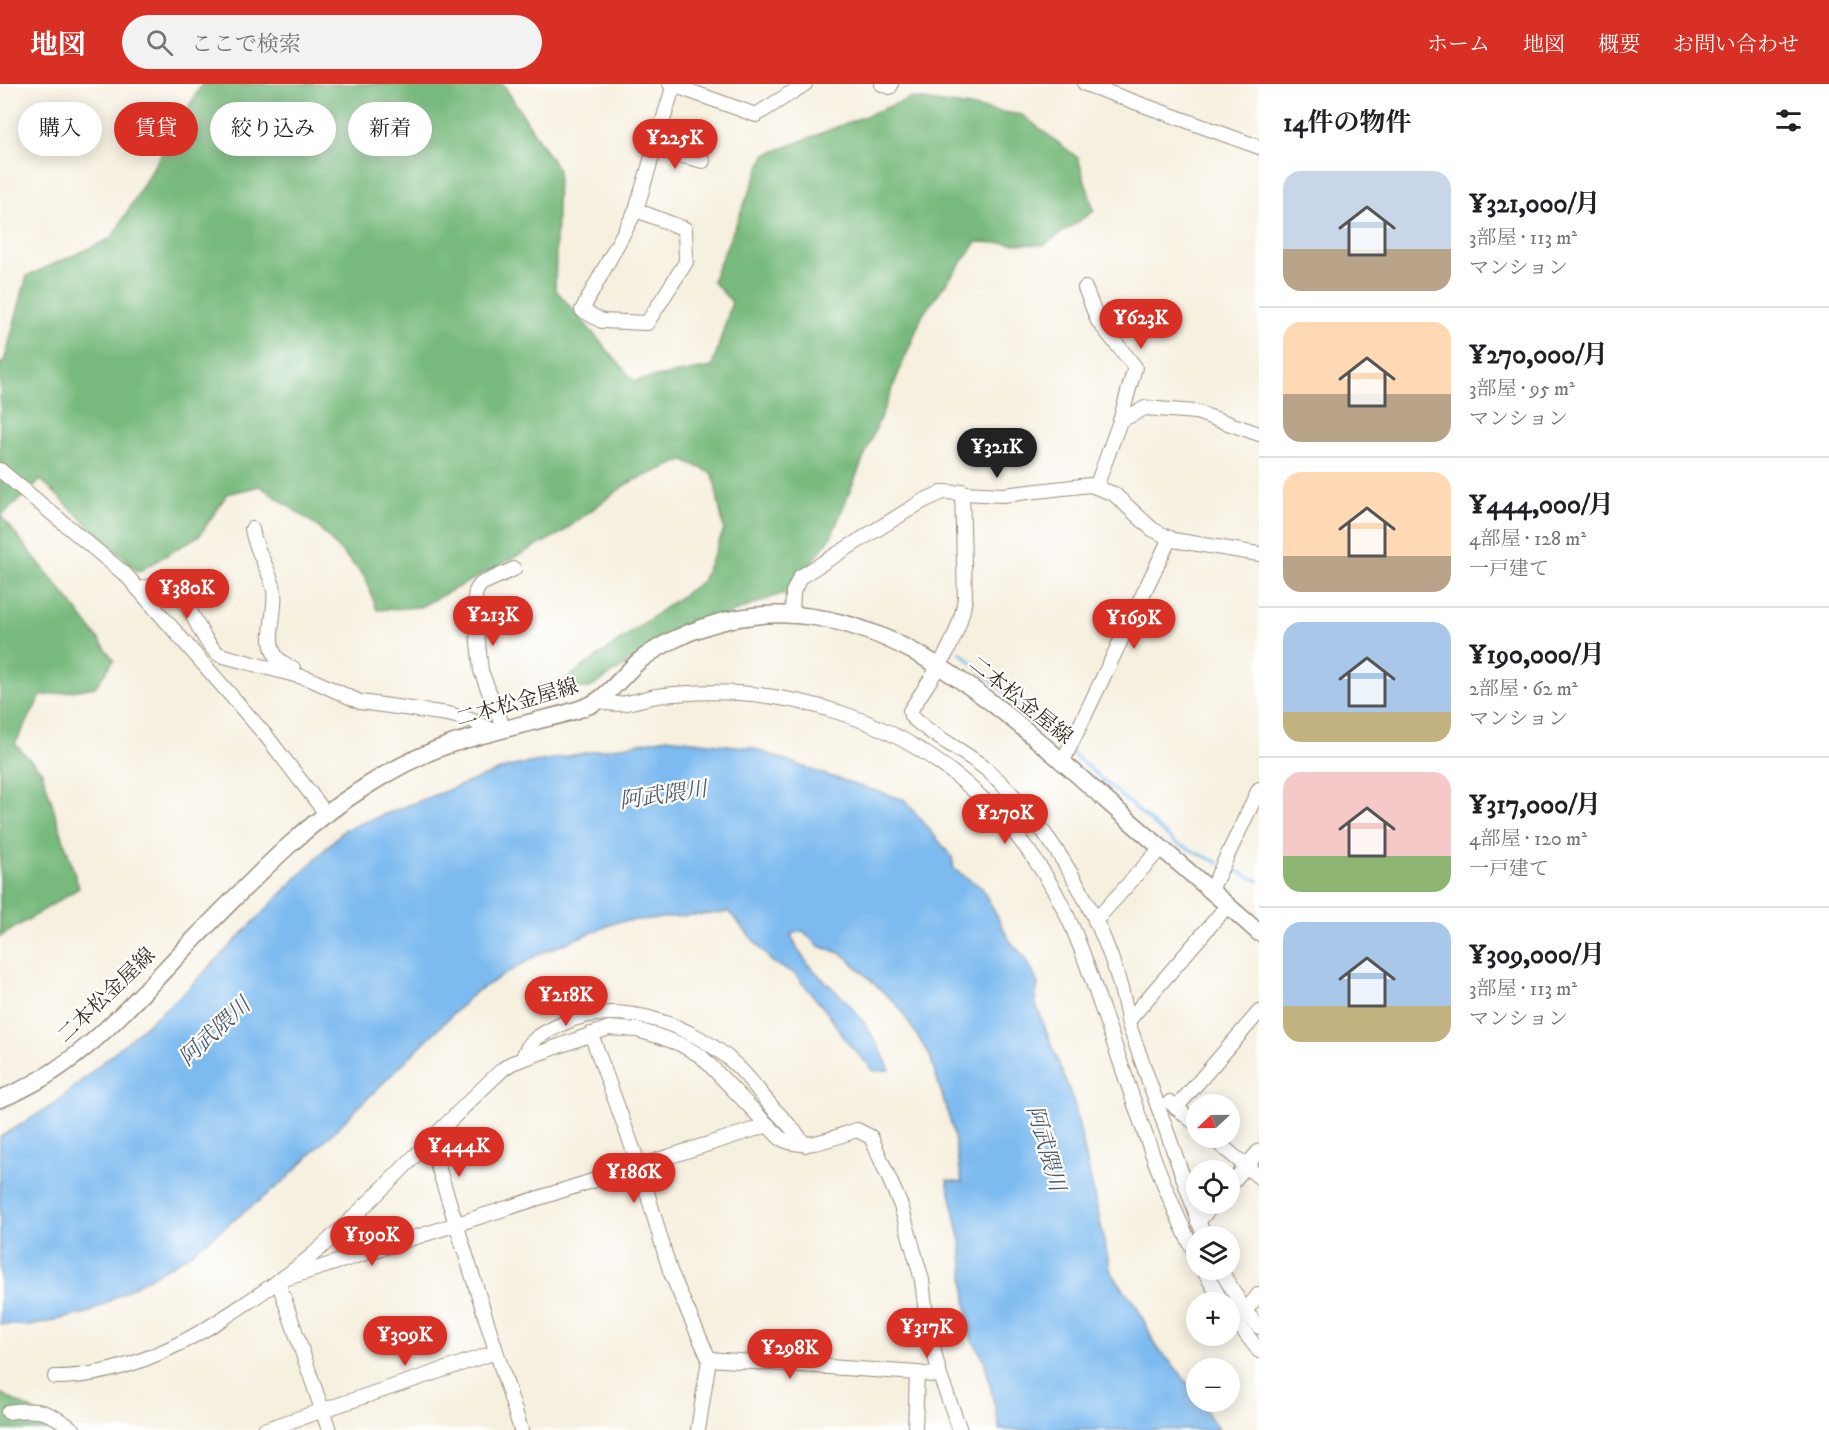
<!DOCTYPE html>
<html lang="ja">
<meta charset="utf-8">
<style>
:root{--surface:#fff;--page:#f2f2f2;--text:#202124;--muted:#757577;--line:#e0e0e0;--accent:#d93025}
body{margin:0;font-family:"IM FELL DW Pica","Noto Serif JP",serif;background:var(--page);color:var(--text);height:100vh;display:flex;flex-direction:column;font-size:22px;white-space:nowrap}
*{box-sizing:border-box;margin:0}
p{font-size:20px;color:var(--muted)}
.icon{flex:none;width:33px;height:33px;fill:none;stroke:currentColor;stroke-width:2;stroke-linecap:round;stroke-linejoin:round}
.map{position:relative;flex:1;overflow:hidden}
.side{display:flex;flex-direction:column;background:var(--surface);width:570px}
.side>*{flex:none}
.guide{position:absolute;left:18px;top:18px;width:570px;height:54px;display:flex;gap:12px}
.needle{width:39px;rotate:248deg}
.controls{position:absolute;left:1186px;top:1010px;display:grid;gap:12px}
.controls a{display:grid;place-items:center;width:54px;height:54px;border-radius:50%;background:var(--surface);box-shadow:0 3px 15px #0003;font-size:30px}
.price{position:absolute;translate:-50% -51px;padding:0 14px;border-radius:21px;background:var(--accent);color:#fff;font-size:20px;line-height:39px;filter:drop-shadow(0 2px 3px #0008)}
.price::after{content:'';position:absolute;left:50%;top:36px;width:18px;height:14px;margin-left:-9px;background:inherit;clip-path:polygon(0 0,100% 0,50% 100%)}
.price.on{background:#222;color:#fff}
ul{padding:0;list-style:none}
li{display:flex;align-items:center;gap:18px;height:150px;padding:0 24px}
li+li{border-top:2px solid var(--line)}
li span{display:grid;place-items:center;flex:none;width:168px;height:120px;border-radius:18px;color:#555}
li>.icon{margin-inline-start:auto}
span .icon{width:72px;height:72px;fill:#fffc;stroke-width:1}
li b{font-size:26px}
h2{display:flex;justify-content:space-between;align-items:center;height:72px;padding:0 24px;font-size:26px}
.chip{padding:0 21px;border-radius:27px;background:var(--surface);box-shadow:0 3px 15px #0003;font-size:21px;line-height:54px}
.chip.on{background:var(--accent);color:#fff}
header{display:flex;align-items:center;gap:36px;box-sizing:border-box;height:84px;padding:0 30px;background:var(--accent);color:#fff}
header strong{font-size:28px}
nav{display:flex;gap:33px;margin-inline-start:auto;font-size:21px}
.search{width:420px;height:54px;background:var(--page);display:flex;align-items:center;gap:15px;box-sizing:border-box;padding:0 21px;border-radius:33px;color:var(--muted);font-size:22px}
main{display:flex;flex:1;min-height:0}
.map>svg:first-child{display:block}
.forest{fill:#78ba7d;stroke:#5a724e;stroke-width:1.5}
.water{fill:#7cbaef;stroke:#5c7286;stroke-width:1.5}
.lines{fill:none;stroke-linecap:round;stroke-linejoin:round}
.stream{stroke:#7cbaef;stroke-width:3}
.minor-casing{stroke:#988d7e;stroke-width:16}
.major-casing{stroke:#988d7e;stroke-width:19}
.minor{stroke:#fff;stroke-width:14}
.major{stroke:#fff;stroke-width:16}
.labels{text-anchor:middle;stroke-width:4.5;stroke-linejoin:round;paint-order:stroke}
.street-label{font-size:21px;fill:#3b2a1e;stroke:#fff}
.water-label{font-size:22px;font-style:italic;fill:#525c67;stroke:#fff}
</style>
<header>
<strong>地図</strong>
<div class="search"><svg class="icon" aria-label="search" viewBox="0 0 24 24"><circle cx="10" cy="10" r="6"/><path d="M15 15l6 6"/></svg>ここで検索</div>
<nav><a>ホーム</a><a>地図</a><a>概要</a><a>お問い合わせ</a></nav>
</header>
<main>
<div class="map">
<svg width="1259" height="1346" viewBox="0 0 1259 1346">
<rect width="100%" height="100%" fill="#fff"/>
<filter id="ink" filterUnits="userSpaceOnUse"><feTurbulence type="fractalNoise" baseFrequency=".0167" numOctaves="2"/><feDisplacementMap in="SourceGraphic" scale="12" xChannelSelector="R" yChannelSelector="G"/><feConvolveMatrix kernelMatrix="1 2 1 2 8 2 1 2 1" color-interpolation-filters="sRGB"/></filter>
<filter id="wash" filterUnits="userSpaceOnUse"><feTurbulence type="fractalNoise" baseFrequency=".008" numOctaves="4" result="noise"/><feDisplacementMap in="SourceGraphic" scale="24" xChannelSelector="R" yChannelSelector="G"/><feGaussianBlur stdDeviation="1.35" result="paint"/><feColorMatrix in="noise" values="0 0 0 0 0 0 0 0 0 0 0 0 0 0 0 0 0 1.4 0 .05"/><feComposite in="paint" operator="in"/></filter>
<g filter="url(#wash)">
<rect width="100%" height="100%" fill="#f6f0df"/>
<g class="forest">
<polygon points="202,0 503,0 558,86 555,205 634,297 712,283 732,218 712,197 765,71 911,14 1022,31 1078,74 1094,127 1044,161 977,158 923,230 831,453 792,506 668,553 590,604 554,604 702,497 724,446 713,390 684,376 628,399 561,449 420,523 377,526 365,493 317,442 260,402 227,410 200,451 138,488 41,396 1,432 73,521 114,576 95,603 41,612 15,660 42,688 79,804 0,853 0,280 4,278 27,192 112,154"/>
<polygon points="0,1309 44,1333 60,1346 0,1346"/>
</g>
<path class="water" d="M667,654L752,664L820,689L905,716L952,773L954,785L982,804L1010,857L1027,876L1038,900L1035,918L1074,1019L1111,1188L1137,1223L1157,1263L1180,1289L1219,1346H1000L984,1275L969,1250L961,1157L947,1096L962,1098L952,1043L930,972L899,923L843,870L819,862L803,847L791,850C800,879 826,897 847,918C866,937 879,962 890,986L874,987L848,959L826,927L794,889L773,879L729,828L617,838L539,870L474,909L282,1099L187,1172L90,1228L30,1242L0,1240V1053L53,1021L186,907L344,746L508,683Z"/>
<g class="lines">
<g class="stream">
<polyline points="960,568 1065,662"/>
<polyline points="1072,669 1174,758 1219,779"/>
<polyline points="1228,783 1259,797"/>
</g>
</g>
</g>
<g filter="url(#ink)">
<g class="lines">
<defs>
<g id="minor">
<polyline points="670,0 756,31 805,0"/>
<polyline points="882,0 890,3 891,0"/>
<polyline points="1085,0 1259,63"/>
<polyline points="655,65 703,77"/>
<polyline points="636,126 685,145 686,178 647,239 602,237 582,226 636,126 674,0"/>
<polyline points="1085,204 1098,237 1135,283 1120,337"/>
<polyline points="0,386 126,491 267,653 327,731"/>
<polyline points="1096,403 1120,337 1145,324 1196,328 1259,350"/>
<path d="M962,407L965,515C958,560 934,589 910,627L911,632C931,652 963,666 986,685C1055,745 1114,850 1129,941L1204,1152"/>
<path d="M252,445C255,467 270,485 274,506C277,527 265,552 275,571C279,578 286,581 293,584"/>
<path d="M139,506C190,484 190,550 220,571L310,595L360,618L448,630L471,636L496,648"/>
<polyline points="792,532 793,508 800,493 923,417 943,408 1003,411 1090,401 1114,410 1152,445 1173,456 1259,470"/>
<path d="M599,615C616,626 639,615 657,612C719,604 781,609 841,629C931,658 1007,724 1054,806C1074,841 1088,883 1101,922C1131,1006 1156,1094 1197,1173"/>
<polyline points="504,646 481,587 474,519 476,507 481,500 514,485"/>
<polyline points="1062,679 1170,454"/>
<polyline points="1211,806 1259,705"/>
<polyline points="1095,837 1161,764"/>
<polyline points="1129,936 1228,821"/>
<polyline points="591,950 640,1084 670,1187 709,1275"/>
<path d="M523,975C527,955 546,948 562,940C618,913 694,941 736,981C749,993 760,1009 772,1023C783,1035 796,1047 805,1061"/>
<polyline points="1170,1018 1197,1041"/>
<polyline points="1176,1024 1259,928"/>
<polyline points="1211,1053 1259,1093"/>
<polyline points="430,1057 521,1346"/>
<polyline points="1230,1101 1259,1067"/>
<polyline points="1198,1138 1214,1119"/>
<polyline points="1203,1185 1222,1218"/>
<polyline points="1220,1185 1245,1227 1259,1243"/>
<polyline points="1245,1227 1259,1210"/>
<polyline points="1230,1229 1259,1267"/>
<path d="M55,1293C116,1293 176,1265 225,1233C254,1214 284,1195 310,1173C378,1114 437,1046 503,985L512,979L609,944L637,946L658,952L680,960L701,972L780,1054C804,1068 832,1054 857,1046L871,1053L901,1122L922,1196L927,1239L940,1292"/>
<path d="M8,1328C40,1324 49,1327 74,1346"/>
<polyline points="264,1346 496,1268"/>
<polyline points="329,1346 278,1197 768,1041"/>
<polyline points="698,1346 709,1275 917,1289"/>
<polyline points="915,1346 917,1289 940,1292 960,1346"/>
</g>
<path id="major" d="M0,1015C71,988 121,932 172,878C209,840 247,800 286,764C331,722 396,678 454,659C481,651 509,644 536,637C555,632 577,628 594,619C611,609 624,590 639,577C658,562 685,549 707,542C866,490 1000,623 1108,718C1158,762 1209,804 1259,849"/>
</defs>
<use href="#minor" class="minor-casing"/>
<use href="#major" class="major-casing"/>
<use href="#minor" class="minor"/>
<use href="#major" class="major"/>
</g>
</g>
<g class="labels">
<g class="street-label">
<text transform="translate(1021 616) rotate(39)" y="7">二本松金屋線</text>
<text transform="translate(517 618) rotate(-16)" y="7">二本松金屋線</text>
<text transform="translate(106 911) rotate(-44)" y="7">二本松金屋線</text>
</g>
<g class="water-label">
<text transform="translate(663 710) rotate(-8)" y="8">阿武隈川</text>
<text transform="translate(214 947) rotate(-43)" y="8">阿武隈川</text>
<text transform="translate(1047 1064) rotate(74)" y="8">阿武隈川</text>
</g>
</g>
</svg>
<div class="controls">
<a><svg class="needle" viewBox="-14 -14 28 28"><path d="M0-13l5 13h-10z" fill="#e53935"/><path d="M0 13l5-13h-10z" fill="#757577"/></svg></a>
<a><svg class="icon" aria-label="locate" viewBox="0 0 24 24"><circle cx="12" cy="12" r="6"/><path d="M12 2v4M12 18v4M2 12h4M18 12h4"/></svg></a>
<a><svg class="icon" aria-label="layers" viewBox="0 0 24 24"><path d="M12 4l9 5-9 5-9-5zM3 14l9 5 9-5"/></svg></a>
<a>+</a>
<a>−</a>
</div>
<b class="price" style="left:675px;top:86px">¥225K</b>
<b class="price" style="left:1141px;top:266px">¥623K</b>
<b class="price on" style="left:997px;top:395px">¥321K</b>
<b class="price" style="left:187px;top:536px">¥380K</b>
<b class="price" style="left:493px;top:563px">¥213K</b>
<b class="price" style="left:1134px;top:566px">¥169K</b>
<b class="price" style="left:1005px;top:761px">¥270K</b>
<b class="price" style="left:566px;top:943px">¥218K</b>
<b class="price" style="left:459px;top:1094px">¥444K</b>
<b class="price" style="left:634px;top:1120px">¥186K</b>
<b class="price" style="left:372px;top:1183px">¥190K</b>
<b class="price" style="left:927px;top:1275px">¥317K</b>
<b class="price" style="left:405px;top:1283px">¥309K</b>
<b class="price" style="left:790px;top:1296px">¥298K</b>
<div class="guide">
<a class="chip">購入</a>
<a class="chip on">賃貸</a>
<a class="chip">絞り込み</a>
<a class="chip">新着</a>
</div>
</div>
<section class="side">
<h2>14件の物件<svg class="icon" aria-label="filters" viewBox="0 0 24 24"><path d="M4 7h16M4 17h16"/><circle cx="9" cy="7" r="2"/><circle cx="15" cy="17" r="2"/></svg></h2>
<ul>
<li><span style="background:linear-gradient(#c9d6e8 65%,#b9a48a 0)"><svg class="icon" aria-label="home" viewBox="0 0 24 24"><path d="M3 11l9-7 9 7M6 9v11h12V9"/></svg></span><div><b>¥321,000/月</b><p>3部屋 · 113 m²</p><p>マンション</p></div></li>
<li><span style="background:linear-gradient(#ffd9b3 60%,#b9a48a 0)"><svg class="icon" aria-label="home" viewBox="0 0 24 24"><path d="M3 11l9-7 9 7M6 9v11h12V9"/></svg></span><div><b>¥270,000/月</b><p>3部屋 · 95 m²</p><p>マンション</p></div></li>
<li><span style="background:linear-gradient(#ffd9b3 70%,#b9a48a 0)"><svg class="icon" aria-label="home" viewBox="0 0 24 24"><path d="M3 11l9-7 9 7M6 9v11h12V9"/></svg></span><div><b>¥444,000/月</b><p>4部屋 · 128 m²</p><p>一戸建て</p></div></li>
<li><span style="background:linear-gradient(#a9c7e8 75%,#c2b280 0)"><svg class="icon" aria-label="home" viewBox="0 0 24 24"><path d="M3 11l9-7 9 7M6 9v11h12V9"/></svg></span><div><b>¥190,000/月</b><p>2部屋 · 62 m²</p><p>マンション</p></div></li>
<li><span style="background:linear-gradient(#f6c9c9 70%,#8fb573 0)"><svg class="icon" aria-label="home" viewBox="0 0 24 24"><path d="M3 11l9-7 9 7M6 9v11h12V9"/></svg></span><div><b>¥317,000/月</b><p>4部屋 · 120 m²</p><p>一戸建て</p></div></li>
<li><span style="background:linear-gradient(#a9c7e8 70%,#c2b280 0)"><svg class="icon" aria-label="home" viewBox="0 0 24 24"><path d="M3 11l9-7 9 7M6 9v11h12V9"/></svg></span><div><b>¥309,000/月</b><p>3部屋 · 113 m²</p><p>マンション</p></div></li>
</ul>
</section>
</main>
